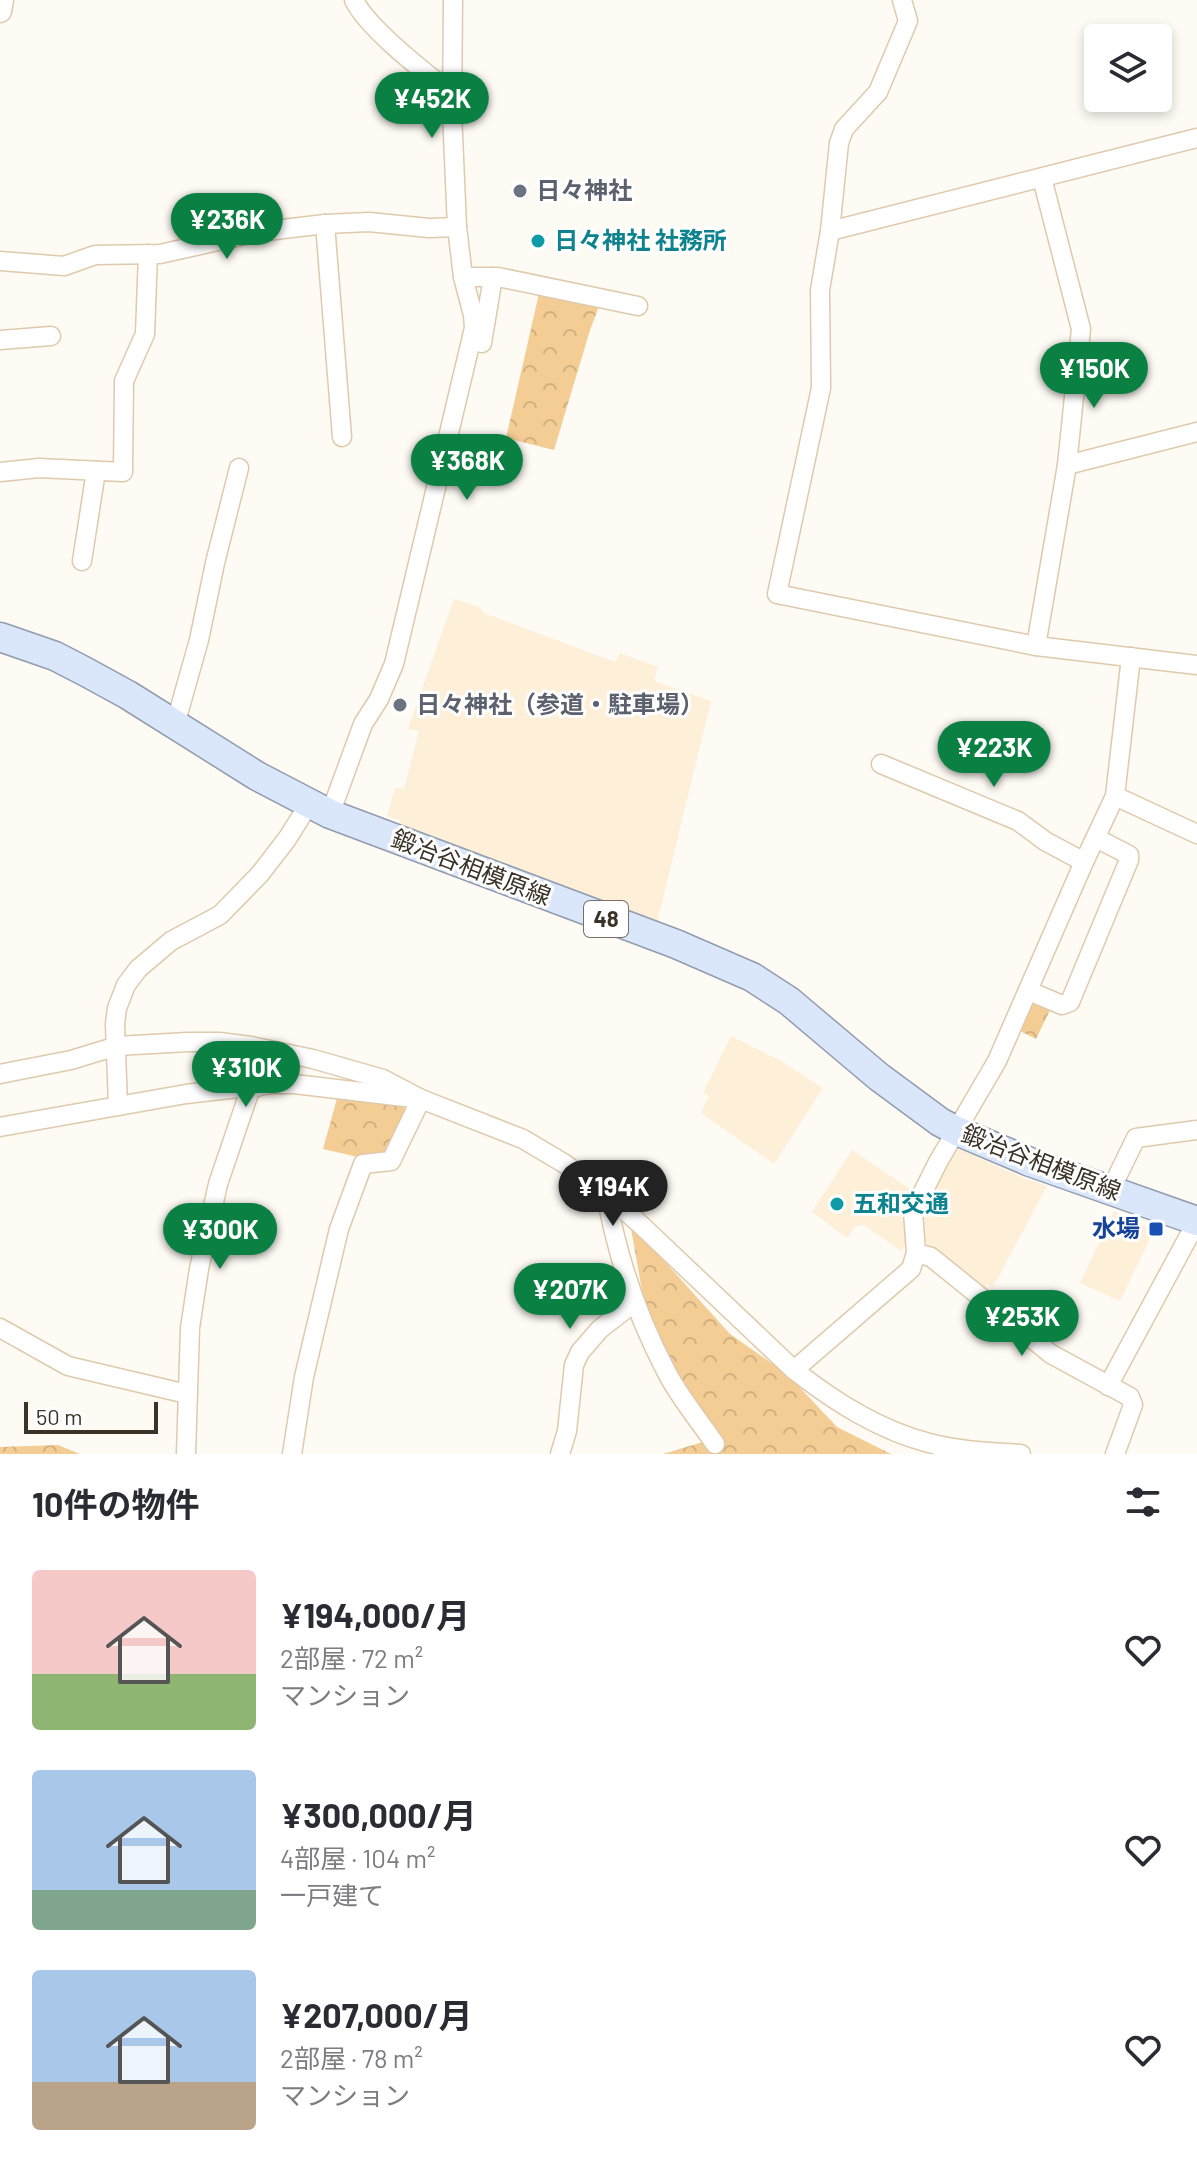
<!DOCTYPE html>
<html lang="ja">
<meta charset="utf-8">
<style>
:root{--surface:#fff;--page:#f2f2f3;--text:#2b2b33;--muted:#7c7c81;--accent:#0b8043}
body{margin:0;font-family:Barlow,"Noto Sans JP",sans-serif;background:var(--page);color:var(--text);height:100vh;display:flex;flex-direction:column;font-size:30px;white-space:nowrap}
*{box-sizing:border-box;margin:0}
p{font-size:26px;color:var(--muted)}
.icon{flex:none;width:44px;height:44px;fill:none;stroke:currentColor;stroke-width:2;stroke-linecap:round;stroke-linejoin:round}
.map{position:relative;height:1454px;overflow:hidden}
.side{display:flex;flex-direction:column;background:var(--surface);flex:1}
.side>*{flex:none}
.buttons{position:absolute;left:1084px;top:24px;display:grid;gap:16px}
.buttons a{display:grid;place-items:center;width:88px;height:88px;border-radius:8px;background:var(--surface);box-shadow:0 4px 12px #0003;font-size:40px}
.scale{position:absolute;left:24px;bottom:20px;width:134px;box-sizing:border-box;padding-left:8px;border:4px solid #3b3327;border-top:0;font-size:22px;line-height:28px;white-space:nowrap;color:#3b3327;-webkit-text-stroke:6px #fff;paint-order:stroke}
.price{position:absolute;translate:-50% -68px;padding:0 18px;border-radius:28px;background:var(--accent);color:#fff;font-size:26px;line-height:52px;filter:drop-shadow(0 2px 4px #0008)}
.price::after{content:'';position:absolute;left:50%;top:48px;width:24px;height:18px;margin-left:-12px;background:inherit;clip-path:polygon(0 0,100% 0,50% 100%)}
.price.selected{background:#222;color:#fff}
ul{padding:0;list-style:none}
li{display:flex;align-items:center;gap:24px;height:200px;padding:0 32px}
li span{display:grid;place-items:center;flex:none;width:224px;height:160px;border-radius:8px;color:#555}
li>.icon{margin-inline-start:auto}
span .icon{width:96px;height:96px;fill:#fffc;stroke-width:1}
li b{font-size:34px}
h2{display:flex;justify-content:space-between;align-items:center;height:96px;padding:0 32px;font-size:34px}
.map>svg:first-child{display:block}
.built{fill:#feefd9}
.forest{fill:url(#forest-crowns)}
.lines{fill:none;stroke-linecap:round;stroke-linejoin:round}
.minor-casing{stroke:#decaac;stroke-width:21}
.tertiary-casing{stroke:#decaac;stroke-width:25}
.primary-casing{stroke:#929cae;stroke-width:31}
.minor{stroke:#fff;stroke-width:18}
.tertiary{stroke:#fff;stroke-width:22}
.primary{stroke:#dae6fa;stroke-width:28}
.worship-dot{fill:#6b7280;stroke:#fff;stroke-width:3}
.culture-dot{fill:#0f9aa8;stroke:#fff;stroke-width:3}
.transit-dot{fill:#1a4fb4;stroke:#fff;stroke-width:3}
.labels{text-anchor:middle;stroke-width:6;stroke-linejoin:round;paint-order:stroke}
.shield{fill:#fff;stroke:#767068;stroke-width:2}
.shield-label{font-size:22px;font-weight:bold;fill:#3b3327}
.worship-label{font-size:24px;font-weight:bold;fill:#5b616d;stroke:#fff;text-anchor:start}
.culture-label{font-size:24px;font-weight:bold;fill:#0d838f;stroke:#fff;text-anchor:start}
.street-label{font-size:24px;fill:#3b3327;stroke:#fff}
.transit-label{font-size:24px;font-weight:bold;fill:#164399;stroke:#fff;text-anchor:end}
</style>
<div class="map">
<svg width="1197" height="1454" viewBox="0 0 1197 1454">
<defs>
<pattern id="forest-crowns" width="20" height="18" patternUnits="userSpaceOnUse" patternTransform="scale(2)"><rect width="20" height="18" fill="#f4cd95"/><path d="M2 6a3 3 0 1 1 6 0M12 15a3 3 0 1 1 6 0" fill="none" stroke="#d2b080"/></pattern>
</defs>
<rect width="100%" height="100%" fill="#fefaf4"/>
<g class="built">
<polygon points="454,599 479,607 484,613 615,662 620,653 658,667 654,681 711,701 657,923 398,826 400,820 387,816 395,788 404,789 419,731 408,729"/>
<polygon points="731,1036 781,1061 823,1088 774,1164 701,1113 709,1096 703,1093"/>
<polygon points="960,1149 1023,1178 1047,1186 993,1287 987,1284 983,1291 923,1244 921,1217 923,1207 950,1152"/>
<polygon points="852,1150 913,1191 902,1220 907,1234 907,1243 901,1251 864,1225 856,1226 847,1238 812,1212"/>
<polygon points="1114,1211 1154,1230 1120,1301 1080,1283"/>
</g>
<g class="forest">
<polygon points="540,289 601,301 590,330 554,450 506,438"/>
<polygon points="1029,991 1054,1002 1036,1039 1012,1027"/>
<polygon points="338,1095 402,1106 409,1113 389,1154 358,1157 323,1149"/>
<polygon points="630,1223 730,1334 788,1375 837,1427 891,1454 663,1454 703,1442 653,1352"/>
<polygon points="58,1445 80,1454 0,1454 0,1447"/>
</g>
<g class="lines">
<defs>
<g id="minor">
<path d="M354,0C368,29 426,73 453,95"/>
<polyline points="902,0 908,21 878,92 844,129 839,143 830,231 820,290 821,388 777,594 1036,646 1197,665"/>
<polyline points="325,224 342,437"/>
<polyline points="830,231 1197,138"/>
<polyline points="0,261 64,266 95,255 160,254 258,232 325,224 369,222 429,228 457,227"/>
<polyline points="463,277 498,277 638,306"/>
<polyline points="0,340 51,336"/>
<polyline points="482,343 493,277"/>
<polyline points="1067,465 1197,432"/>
<polyline points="0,472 39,468 123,472 124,381 145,334 148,254"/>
<polyline points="82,561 96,471"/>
<polyline points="1036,646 1067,465 1081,329 1042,178"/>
<polyline points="175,725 199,640 215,563 239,468"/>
<polyline points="881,764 1018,821 1045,841 1084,862"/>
<polyline points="1115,796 1197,834"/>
<polyline points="330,814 363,724 379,699 394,664 474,328 473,315 463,277 457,227 452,112 453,0"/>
<polyline points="1029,991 1062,1005 1070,1002 1129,860 1129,855 1096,838"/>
<path d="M0,1074L71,1060L117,1046L188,1042H219L251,1046L313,1059L383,1079L421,1099L523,1139L565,1164L606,1194L640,1224L794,1370C835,1402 879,1430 929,1443C959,1451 990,1452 1021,1454"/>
<polyline points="257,1087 266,1050"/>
<polyline points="118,1106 115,1024 117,1008 126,985 138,969 171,941 220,915 260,874 287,839 309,804"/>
<polyline points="0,1127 186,1094 272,1084 294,1084 413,1098"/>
<polyline points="1110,1191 1136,1138 1197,1130"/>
<path d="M606,1194C617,1255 637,1316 666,1371C679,1397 699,1420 715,1444"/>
<polyline points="916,1253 931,1257 1051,1354 1130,1397 1133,1405 1115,1454"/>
<polyline points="0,1328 68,1366 187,1394"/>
<polyline points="794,1370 911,1269 916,1253 913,1212 938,1162 997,1061 1084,862 1115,796 1131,657"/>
<polyline points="1108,1386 1197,1221"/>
<polyline points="186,1454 190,1328 199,1269 218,1184 251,1087"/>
<polyline points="292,1454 304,1377 339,1229 363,1164 391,1161 421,1099"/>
<polyline points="560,1454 567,1431 574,1365 580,1352 600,1329 635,1302"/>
</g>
<polyline id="tertiary" points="0,11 2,0"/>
<polyline id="primary" points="0,637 55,656 86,672 128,695 257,776 330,814 676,944 752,977 789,1001 879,1077 940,1122 957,1131 1030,1162 1197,1221"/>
</defs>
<use href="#minor" class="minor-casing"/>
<use href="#tertiary" class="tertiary-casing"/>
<use href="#primary" class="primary-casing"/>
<use href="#minor" class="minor"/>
<use href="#tertiary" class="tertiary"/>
<use href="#primary" class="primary"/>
</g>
<g class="worship-dot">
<circle cx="520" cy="191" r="8"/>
<circle cx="400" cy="705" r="8"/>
</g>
<g class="culture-dot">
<circle cx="538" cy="241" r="8"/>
<circle cx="837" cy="1204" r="8"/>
</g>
<rect class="transit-dot" x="1148" y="1221" width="16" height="16" rx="4"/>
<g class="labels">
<rect class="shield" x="584" y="901" width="44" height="36" rx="6"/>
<g class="shield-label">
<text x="606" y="927">48</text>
</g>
<g class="worship-label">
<text x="536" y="199">日々神社</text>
<text x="416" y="713">日々神社（参道・駐車場）</text>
</g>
<g class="culture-label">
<text x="554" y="249">日々神社 社務所</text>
<text x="853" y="1212">五和交通</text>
</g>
<g class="street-label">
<text transform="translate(471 868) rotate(21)" y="8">鍛冶谷相模原線</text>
<text transform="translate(1041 1163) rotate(21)" y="8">鍛冶谷相模原線</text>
</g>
<g class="transit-label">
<text x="1140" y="1237">水場</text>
</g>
</g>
</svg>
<div class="buttons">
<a><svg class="icon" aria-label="layers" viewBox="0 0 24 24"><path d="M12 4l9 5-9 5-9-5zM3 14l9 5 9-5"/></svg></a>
</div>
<div class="scale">50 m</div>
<b class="price" style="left:432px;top:140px">¥452K</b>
<b class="price" style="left:227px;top:261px">¥236K</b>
<b class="price" style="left:1094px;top:410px">¥150K</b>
<b class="price" style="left:467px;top:502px">¥368K</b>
<b class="price" style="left:994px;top:789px">¥223K</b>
<b class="price" style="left:246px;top:1109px">¥310K</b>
<b class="price selected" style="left:613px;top:1228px">¥194K</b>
<b class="price" style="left:220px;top:1271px">¥300K</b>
<b class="price" style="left:570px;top:1331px">¥207K</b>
<b class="price" style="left:1022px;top:1358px">¥253K</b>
</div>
<section class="side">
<h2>10件の物件<svg class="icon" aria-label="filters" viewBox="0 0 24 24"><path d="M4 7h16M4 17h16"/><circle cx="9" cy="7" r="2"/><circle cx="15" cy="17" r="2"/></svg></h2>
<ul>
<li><span style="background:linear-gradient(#f6c9c9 65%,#8fb573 0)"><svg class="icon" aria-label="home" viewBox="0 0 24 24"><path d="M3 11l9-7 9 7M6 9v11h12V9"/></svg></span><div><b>¥194,000/月</b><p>2部屋 · 72 m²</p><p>マンション</p></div><svg class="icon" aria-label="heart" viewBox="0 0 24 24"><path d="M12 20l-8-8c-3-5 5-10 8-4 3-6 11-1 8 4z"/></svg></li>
<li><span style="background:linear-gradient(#a9c7e8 75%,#7fa58c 0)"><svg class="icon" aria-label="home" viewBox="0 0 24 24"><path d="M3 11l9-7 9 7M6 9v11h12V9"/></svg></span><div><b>¥300,000/月</b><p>4部屋 · 104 m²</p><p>一戸建て</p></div><svg class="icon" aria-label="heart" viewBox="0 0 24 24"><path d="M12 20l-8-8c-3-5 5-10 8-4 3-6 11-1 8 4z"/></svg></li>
<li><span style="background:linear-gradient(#a9c7e8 70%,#b9a48a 0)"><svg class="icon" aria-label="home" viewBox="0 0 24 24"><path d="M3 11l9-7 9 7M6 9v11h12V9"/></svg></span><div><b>¥207,000/月</b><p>2部屋 · 78 m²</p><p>マンション</p></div><svg class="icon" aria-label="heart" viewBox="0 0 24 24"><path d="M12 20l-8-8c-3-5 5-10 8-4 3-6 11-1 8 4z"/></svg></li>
</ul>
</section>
